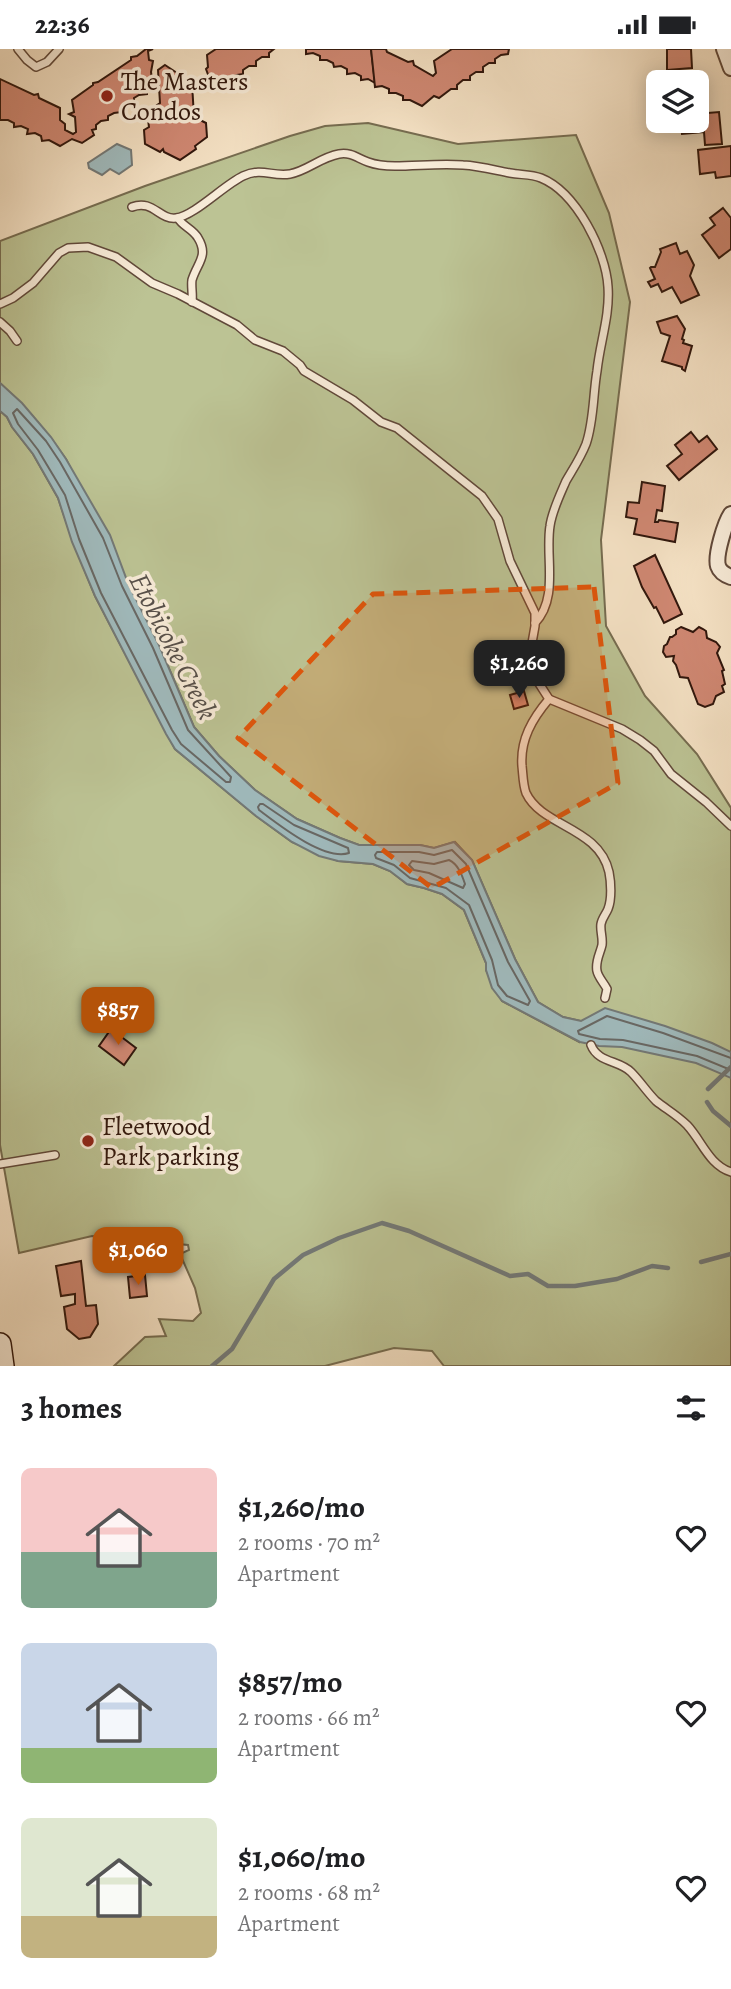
<!DOCTYPE html>
<meta charset="utf-8">
<style>
:root{--surface:#fff;--page:#f2f2f2;--text:#202124;--muted:#757577;--accent:#b45309}
body{margin:0;font-family:Alegreya,serif;background:var(--page);color:var(--text);height:100vh;display:flex;flex-direction:column;font-size:26px;white-space:nowrap}
*{box-sizing:border-box;margin:0}
p{font-size:23px;color:var(--muted)}
.icon{flex:none;width:38px;height:38px;fill:none;stroke:currentColor;stroke-width:2;stroke-linecap:round;stroke-linejoin:round}
.map{position:relative;height:1317px;overflow:hidden}
.drawer{display:flex;flex-direction:column;background:var(--surface);flex:1}
.drawer>*{flex:none}
.fabs{position:absolute;left:646px;top:21px;display:grid;gap:14px}
.fabs a{display:grid;place-items:center;width:63px;height:63px;border-radius:10px;background:var(--surface);box-shadow:0 4px 18px #0003;font-size:35px}
.price{position:absolute;translate:-50% -60px;padding:0 16px;border-radius:14px;background:var(--accent);color:#fff;font-size:23px;line-height:46px;filter:drop-shadow(0 2px 4px #0008)}
.price::after{content:'';position:absolute;left:50%;top:42px;width:21px;height:16px;margin-left:-10px;background:inherit;clip-path:polygon(0 0,100% 0,50% 100%)}
.price.current{background:#222;color:#fff}
ul{padding:0;list-style:none}
li{display:flex;align-items:center;gap:21px;height:175px;padding:0 21px}
li span{display:grid;place-items:center;flex:none;width:196px;height:140px;border-radius:10px;color:#555}
li>.icon{margin-inline-start:auto}
span .icon{width:84px;height:84px;fill:#fffc;stroke-width:1}
li b{font-size:30px}
h2{display:flex;justify-content:space-between;align-items:center;height:84px;padding:0 21px;font-size:30px}
.status{display:flex;justify-content:space-between;align-items:center;height:49px;padding:0 35px;background:var(--surface);direction:ltr}
.status svg{height:19px;fill:currentColor}
.map>svg:first-child{display:block}
.green{fill:#bcc394;stroke:#766c50;stroke-width:2}
.water{fill:#a0bbbe;stroke:#737977;stroke-width:2}
.lines{fill:none;stroke-linecap:round;stroke-linejoin:round}
.shore{stroke:#686865;stroke-width:2}
.stream{stroke:#737977;stroke-width:4.5}
.building{fill:#d08873;stroke:#30160c;stroke-width:2}
.lane-casing{stroke:#61493a;stroke-width:10}
.street-casing{stroke:#61493a;stroke-width:18}
.secondary-casing{stroke:#30160c;stroke-width:24}
.lane{stroke:#f8ecd9;stroke-width:7}
.street{stroke:#f8ecd9;stroke-width:14}
.secondary{stroke:#f8ecd9;stroke-width:21}
.marked{fill:#df560c;fill-opacity:0.2;stroke:#df560c;stroke-width:5;stroke-dasharray:14 9;stroke-linejoin:round}
.poi-dot{fill:#8f2418;stroke:#f8ecd9;stroke-width:2.5}
.labels{text-anchor:middle;stroke-width:7;stroke-linejoin:round;paint-order:stroke}
.poi-label{font-size:26px;fill:#30160c;stroke:#f8ecd9;text-anchor:start}
.water-label{font-size:28px;font-style:italic;fill:#57504a;stroke:#f8ecd9}
</style>
<div class="status"><b>22:36</b><svg viewBox="0 0 49 12"><path d="M0 12V9h3v3zM5 12V6h3v6zM10 12V3h3v9zM15 12V0h3v12zM26 1h20v11H26zM47 4h2v5h-2z"/></svg></div>
<div class="map">
<svg width="731" height="1317" viewBox="0 0 731 1317">
<rect width="100%" height="100%" fill="#f5e2c5"/>
<filter id="stains"><feTurbulence type="fractalNoise" baseFrequency=".00286" numOctaves="4"/><feColorMatrix values="0 0 0 0 .2 0 0 0 0 .09 0 0 0 0 .02 0 0 0 .5 -.17"/></filter>
<radialGradient id="worn" r=".72"><stop offset=".6" stop-color="#630" stop-opacity="0"/><stop offset="1" stop-color="#630" stop-opacity=".3"/></radialGradient>
<path class="green" d="M368,74L458,95L576,86L609,164L630,253L601,491L606,577L645,647L697,705L731,759V1317H444L432,1302L394,1299L325,1317H114L145,1288L166,1287L159,1270L193,1272L201,1264L195,1239L180,1205L189,1201L188,1196L92,1187L19,1204L0,1096V362L7,368L12,378L33,405L58,449L73,493L95,547L175,700L256,767L292,793L338,812L373,815L390,822L407,835L424,839L442,845L464,861L486,914V921L502,952L579,993L581,972L563,968L538,953L515,910L472,811L455,793L434,799L420,796H359L340,789L297,770L255,741L219,707L194,678L159,596L66,410C47,382 25,357 0,334V192L145,137L290,87L325,77Z"/>
<g class="water">
<polygon points="117,95 131,101 132,116 119,125 110,120 102,126 89,119 88,114"/>
<polygon points="0,334 22,354 51,388 66,410 110,486 128,534 159,596 194,678 219,707 255,741 297,770 340,789 359,796 420,796 434,799 454,793 472,811 515,910 538,953 563,968 581,972 605,959 665,977 712,994 731,1003 731,1029 696,1014 622,998 599,997 580,993 502,952 492,939 486,921 486,914 464,861 442,845 424,839 407,835 390,822 373,815 338,812 319,807 292,793 256,767 175,700 166,685 95,547 72,493 58,449 33,405 12,378 7,368 0,362"/>
</g>
<g class="lines">
<g class="shore">
<polygon points="17,360 46,392 60,413 103,489 122,537 153,599 188,681 231,728 230,733 226,733 181,695 172,681 101,544 79,490 65,446 38,401 18,375 13,364"/>
<path d="M260,755H263L294,776L348,799L349,804C324,812 279,776 259,761L258,758Z"/>
<polygon points="452,801 466,815 508,913 530,952 528,956 507,947 498,936 492,911 469,856 446,839 410,829 394,816 376,809 375,806 377,803 419,803 434,806"/>
<path d="M449,811C458,815 462,826 465,835L463,839L429,824L414,821L409,816L412,812L434,815Z"/>
<polyline points="731,1009 663,984 607,967 578,982 579,985 600,990 623,991 697,1007 731,1021"/>
</g>
<g class="stream">
<polyline points="708,1040 731,1018"/>
<polyline points="707,1053 713,1062 731,1077"/>
<polyline points="701,1213 731,1205"/>
<polyline points="212,1317 232,1300 274,1230 303,1206 339,1189 382,1174 409,1182 510,1227 528,1225 548,1237 575,1237 617,1230 652,1217 668,1219"/>
</g>
</g>
<g class="building">
<polygon points="146,0 153,0 148,2 149,11 153,12 151,23 153,37 147,40 147,45 139,46 134,49 134,54 126,55 121,58 122,63 114,64 108,67 108,71 101,72 96,76 96,80 92,81 94,86 82,94 72,90 60,97 49,91 42,92 41,87 35,84 27,85 28,80 21,77 14,78 14,74 8,71 0,71 0,30 34,46 38,45 39,49 60,59 60,71 65,75 65,81 73,85 76,83 75,68 69,65 74,63 72,51 93,36 93,34 98,33 131,11 131,8 137,7"/>
<polygon points="216,0 274,0 269,4 269,8 262,8 256,12 256,17 249,17 243,21 243,25 237,26 230,30 230,34 224,34 213,42 208,40 210,31 206,20 208,18 207,6"/>
<polygon points="306,0 371,0 375,34 368,30 361,31 361,27 355,24 347,25 347,20 341,17 334,18 333,14 327,11 320,11 320,7 313,4 306,5"/>
<polygon points="371,0 386,0 387,3 408,13 413,12 414,16 433,27 436,24 434,12 452,0 509,0 508,5 501,6 495,10 495,14 489,14 483,18 483,23 476,23 470,27 470,31 463,31 457,36 457,40 451,40 439,49 434,47 422,57 410,51 403,51 403,47 396,44 389,44 389,40 382,37 375,38"/>
<polygon points="667,0 691,0 692,19 667,21"/>
<polygon points="165,16 192,34 194,68 206,74 207,88 195,97 196,100 180,111 164,103 163,100 160,103 145,95 144,81 149,78 147,63 160,54 158,21"/>
<polygon points="701,25 704,58 696,58 696,33 673,32 679,32 678,26"/>
<polygon points="719,63 722,95 705,96 704,83 682,85 681,72 696,72 696,65"/>
<polygon points="731,97 731,127 716,129 715,123 700,125 698,101"/>
<polygon points="723,159 731,169 731,200 719,209 702,186 715,176 710,169"/>
<polygon points="676,194 680,205 687,202 694,216 690,227 699,246 681,254 672,238 662,243 658,235 651,238 648,233 655,230 650,219 651,218 655,218 661,203 660,200"/>
<polygon points="677,267 685,280 682,290 684,291 683,294 692,297 685,322 682,320 682,318 662,312 670,287 661,284 657,273"/>
<polygon points="691,383 699,393 707,387 717,400 679,431 667,417 682,405 675,396"/>
<polygon points="642,433 665,437 662,462 657,461 655,473 658,473 659,471 678,474 675,493 634,485 637,470 626,468 628,453 639,454"/>
<polygon points="655,506 682,565 664,574 656,558 654,559 642,538 634,517"/>
<polygon points="681,578 693,583 699,578 703,580 706,582 707,589 716,593 720,598 717,604 724,621 722,622 725,635 722,637 724,643 716,647 713,655 705,658 698,655 688,629 680,628 676,616 673,612 674,607 666,608 663,603 664,597 667,595 670,588 672,588 676,585 676,581"/>
<polygon points="524,642 528,656 514,660 510,646"/>
<polygon points="111,980 136,999 124,1016 99,997"/>
<polygon points="81,1212 86,1257 96,1256 98,1275 90,1288 79,1290 67,1280 64,1258 75,1255 75,1245 61,1247 56,1217"/>
<polygon points="145,1226 147,1247 130,1249 128,1228"/>
</g>
<g class="lines">
<defs>
<g id="lane">
<polyline points="18,0 27,11 36,18 47,13 59,0"/>
<path d="M132,158C153,150 159,171 176,169C194,167 224,136 243,127C263,118 271,128 290,125C307,122 321,108 339,105C351,103 357,109 368,113C376,116 386,117 395,117C417,117 441,114 463,116C480,117 494,121 510,124C521,126 531,125 541,129C576,143 606,202 608,238C610,267 600,293 597,322C593,345 594,372 586,395C581,408 573,420 566,432C560,446 552,462 550,477C545,508 559,549 535,574"/>
<path d="M178,169C182,177 193,180 198,189C209,207 197,214 192,231C191,237 193,245 192,253"/>
<polyline points="0,255 13,249 33,234 59,204 68,199 88,198 116,208 152,234 178,245 237,276 255,291 283,302 300,316 304,322 353,351 381,373 397,379 482,447 498,470 510,512 535,564 535,577 529,611 533,625 549,650 622,680 640,691 654,702 671,725 706,753 731,777"/>
<polyline points="0,273 10,282 17,292"/>
<path d="M549,650C532,670 520,691 522,717C523,726 523,736 526,744C542,778 599,778 609,823C611,833 612,850 608,860C606,865 602,869 601,875C600,882 603,888 602,896C600,905 595,912 597,922C598,928 604,934 607,940L605,949"/>
<path d="M591,996C598,1014 619,1011 631,1023C640,1032 647,1043 656,1052C666,1060 677,1066 687,1076C702,1092 709,1116 731,1123"/>
<polyline points="0,1115 55,1106"/>
</g>
<g id="street">
<polyline points="724,0 731,19"/>
<path d="M731,465C725,474 715,506 718,517C720,523 725,526 731,528"/>
</g>
<polyline id="secondary" points="0,1295 3,1317"/>
</defs>
<use href="#lane" class="lane-casing"/>
<use href="#street" class="street-casing"/>
<use href="#secondary" class="secondary-casing"/>
<use href="#lane" class="lane"/>
<use href="#street" class="street"/>
<use href="#secondary" class="secondary"/>
</g>
<path class="marked" d="M594,538L618,734L432,839L238,689L373,545Z"/>
<g class="poi-dot">
<circle cx="107" cy="47" r="7"/>
<circle cx="88" cy="1092" r="7"/>
</g>
<g class="labels">
<g class="poi-label">
<text x="121" y="41">The Masters<tspan x="121" dy="30">Condos</tspan></text>
<text x="102" y="1086">Fleetwood<tspan x="102" dy="30">Park parking</tspan></text>
</g>
<g class="water-label">
<text transform="translate(174 597) rotate(63)" y="10">Etobicoke Creek</text>
</g>
</g>
<rect width="100%" height="100%" filter="url(#stains)"/>
<rect width="100%" height="100%" fill="url(#worn)"/>
</svg>
<div class="fabs">
<a><svg class="icon" aria-label="layers" viewBox="0 0 24 24"><path d="M12 4l9 5-9 5-9-5zM3 14l9 5 9-5"/></svg></a>
</div>
<b class="price current" style="left:519px;top:651px">$1,260</b>
<b class="price" style="left:118px;top:998px">$857</b>
<b class="price" style="left:138px;top:1238px">$1,060</b>
</div>
<section class="drawer">
<h2>3 homes<svg class="icon" aria-label="filters" viewBox="0 0 24 24"><path d="M4 7h16M4 17h16"/><circle cx="9" cy="7" r="2"/><circle cx="15" cy="17" r="2"/></svg></h2>
<ul>
<li><span style="background:linear-gradient(#f6c9c9 60%,#7fa58c 0)"><svg class="icon" aria-label="home" viewBox="0 0 24 24"><path d="M3 11l9-7 9 7M6 9v11h12V9"/></svg></span><div><b>$1,260/mo</b><p>2 rooms · 70 m²</p><p>Apartment</p></div><svg class="icon" aria-label="heart" viewBox="0 0 24 24"><path d="M12 20l-8-8c-3-5 5-10 8-4 3-6 11-1 8 4z"/></svg></li>
<li><span style="background:linear-gradient(#c9d6e8 75%,#8fb573 0)"><svg class="icon" aria-label="home" viewBox="0 0 24 24"><path d="M3 11l9-7 9 7M6 9v11h12V9"/></svg></span><div><b>$857/mo</b><p>2 rooms · 66 m²</p><p>Apartment</p></div><svg class="icon" aria-label="heart" viewBox="0 0 24 24"><path d="M12 20l-8-8c-3-5 5-10 8-4 3-6 11-1 8 4z"/></svg></li>
<li><span style="background:linear-gradient(#dfe7d0 70%,#c2b280 0)"><svg class="icon" aria-label="home" viewBox="0 0 24 24"><path d="M3 11l9-7 9 7M6 9v11h12V9"/></svg></span><div><b>$1,060/mo</b><p>2 rooms · 68 m²</p><p>Apartment</p></div><svg class="icon" aria-label="heart" viewBox="0 0 24 24"><path d="M12 20l-8-8c-3-5 5-10 8-4 3-6 11-1 8 4z"/></svg></li>
</ul>
</section>
